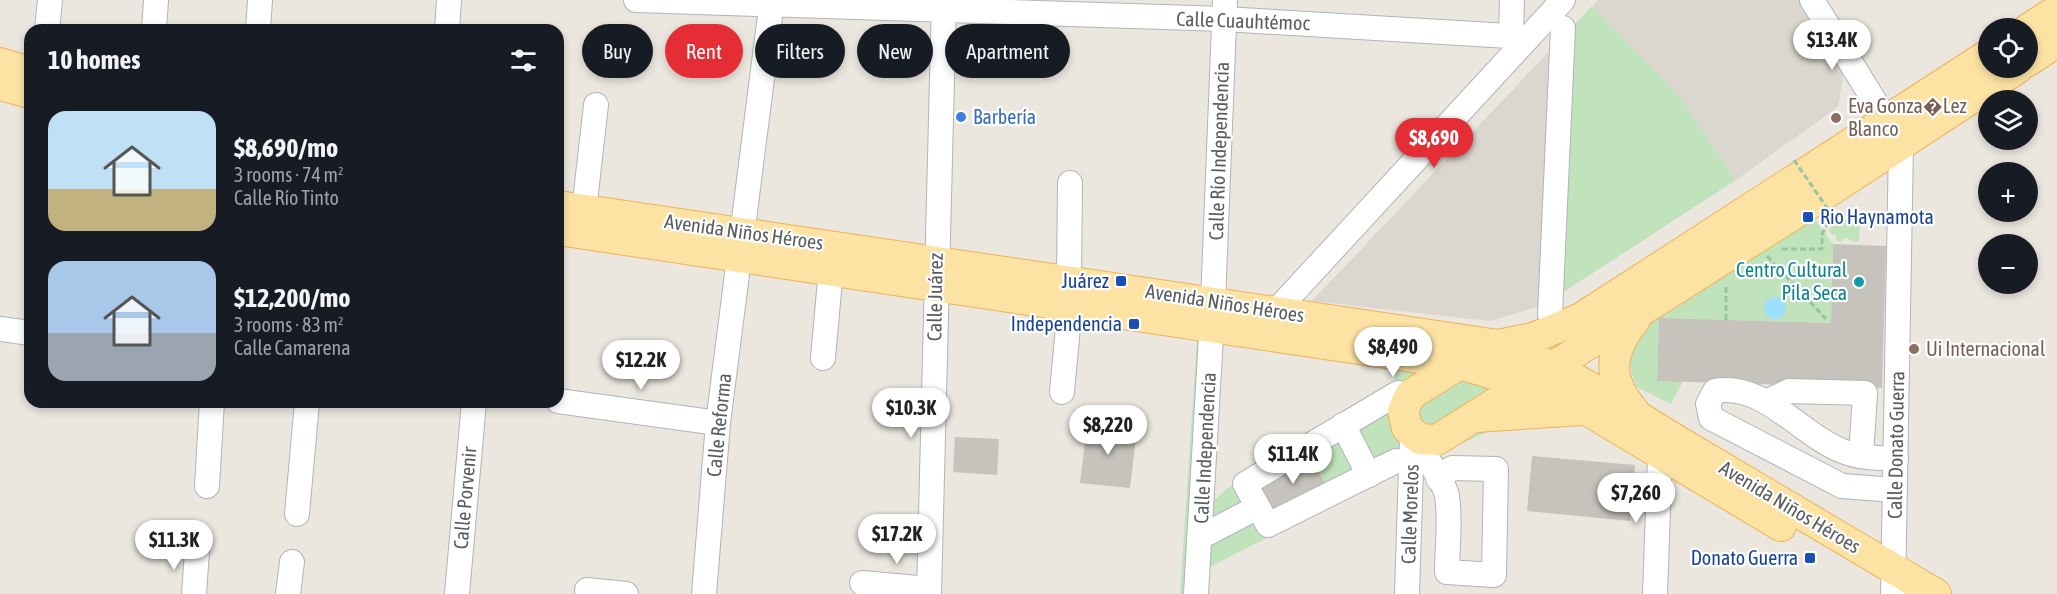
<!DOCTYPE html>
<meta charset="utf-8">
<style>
:root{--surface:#171b24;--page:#242831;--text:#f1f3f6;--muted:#9ea1a6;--accent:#e42d35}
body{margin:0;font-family:"Asap Condensed",sans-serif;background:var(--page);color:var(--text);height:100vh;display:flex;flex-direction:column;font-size:22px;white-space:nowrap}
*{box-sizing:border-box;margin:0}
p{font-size:20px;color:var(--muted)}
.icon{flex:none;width:33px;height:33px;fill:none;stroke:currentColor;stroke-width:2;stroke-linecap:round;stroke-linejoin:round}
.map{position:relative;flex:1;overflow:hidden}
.details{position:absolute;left:24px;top:24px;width:540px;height:384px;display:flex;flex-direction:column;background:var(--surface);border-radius:18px;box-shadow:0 3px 9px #0003}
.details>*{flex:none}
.top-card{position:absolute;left:582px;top:24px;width:570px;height:54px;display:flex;gap:12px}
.fabs{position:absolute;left:1978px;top:18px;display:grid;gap:12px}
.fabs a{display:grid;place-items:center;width:60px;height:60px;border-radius:50%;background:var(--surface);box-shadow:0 3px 9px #0003;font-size:30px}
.price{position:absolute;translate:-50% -51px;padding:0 14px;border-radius:21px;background:#fff;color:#222;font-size:20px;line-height:39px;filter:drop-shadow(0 2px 3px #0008)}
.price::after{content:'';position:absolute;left:50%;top:36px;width:18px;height:14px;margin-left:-9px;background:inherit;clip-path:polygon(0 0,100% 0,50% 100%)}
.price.on{background:var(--accent);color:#fff}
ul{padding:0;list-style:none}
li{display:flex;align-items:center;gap:18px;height:150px;padding:0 24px}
li span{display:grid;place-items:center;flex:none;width:168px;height:120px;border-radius:18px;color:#555}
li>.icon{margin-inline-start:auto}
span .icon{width:72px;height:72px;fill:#fffc;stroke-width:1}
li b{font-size:26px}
h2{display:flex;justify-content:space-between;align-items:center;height:72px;padding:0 24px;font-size:26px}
.tag{padding:0 21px;border-radius:27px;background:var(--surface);box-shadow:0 3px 9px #0003;font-size:21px;line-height:54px}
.tag.on{background:var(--accent);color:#fff}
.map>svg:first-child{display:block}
.education{fill:#dbd6ce}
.green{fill:#c1e3bc}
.water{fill:#9edffc}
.building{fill:#c6c2bc}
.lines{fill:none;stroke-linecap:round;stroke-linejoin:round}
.minor-casing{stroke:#b0b4b7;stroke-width:26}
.major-casing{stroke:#edb157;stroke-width:32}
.path{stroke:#96c69e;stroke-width:3;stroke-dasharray:6 3;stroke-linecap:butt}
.minor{stroke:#fff;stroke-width:24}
.major{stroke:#fde3a3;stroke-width:30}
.path-bridge{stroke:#96c69e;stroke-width:3;stroke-dasharray:6 3;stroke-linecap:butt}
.shop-dot{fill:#3f7fe0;stroke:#fff;stroke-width:2}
.education-dot{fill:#8d6e63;stroke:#fff;stroke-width:2}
.transit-dot{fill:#1a4fb4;stroke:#fff;stroke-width:2}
.culture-dot{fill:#0f9aa8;stroke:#fff;stroke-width:2}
.labels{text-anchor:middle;stroke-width:4.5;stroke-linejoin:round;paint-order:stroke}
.street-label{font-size:20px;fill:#585d60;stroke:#fff}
.education-label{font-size:20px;fill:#785e54;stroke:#fff;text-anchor:start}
.shop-label{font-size:20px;fill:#366cbe;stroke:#fff;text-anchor:start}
.transit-label{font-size:20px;fill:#164399;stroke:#fff;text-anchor:end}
.culture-label{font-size:20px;fill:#0d838f;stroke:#fff;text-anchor:end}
</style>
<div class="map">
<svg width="2057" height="594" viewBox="0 0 2057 594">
<rect width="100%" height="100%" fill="#ebe7df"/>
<g class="education">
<polygon points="1598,0 1800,0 1844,70 1838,107 1736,180 1677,94 1592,6"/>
<polygon points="1559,41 1544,305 1490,321 1312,301"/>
</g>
<g class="green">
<polygon points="1592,6 1677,94 1736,180 1559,295 1570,29"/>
<path d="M1814,218L1833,244L1831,323L1659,318L1657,381H1683L1671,404L1637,387C1626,366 1629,347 1641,327Z"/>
<polygon points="1837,219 1860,222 1859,241 1854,242 1845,237 1841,242 1836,240 1835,235 1832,235 1829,230"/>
<polygon points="1197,338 1221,342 1212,502 1244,474 1394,387 1395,370 1471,377 1493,386 1494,429 1392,474 1208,568 1206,594 1180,594"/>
</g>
<circle class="water" cx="1775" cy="308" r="11"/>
<g class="building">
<polygon points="1833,244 1886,246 1882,388 1657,381 1659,318 1831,323"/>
<polygon points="1087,425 1137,430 1130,488 1080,483"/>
<polygon points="955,437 999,439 997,475 953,472"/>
<polygon points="1532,456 1635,465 1630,521 1527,511"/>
<polygon points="1311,458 1325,484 1275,512 1261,486"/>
</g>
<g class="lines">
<defs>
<g id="minor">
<polyline points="636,0 1224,19 1526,37"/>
<polyline points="1812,0 1901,144 1893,594"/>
<polyline points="47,30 50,0"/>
<polyline points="154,30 156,0"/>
<polyline points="258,30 260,0"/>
<polyline points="447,30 449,0"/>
<polyline points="1511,35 1512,0"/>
<polyline points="584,210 596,105"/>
<polyline points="1069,280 1070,183"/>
<polyline points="1276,311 1563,0"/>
<polyline points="1550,315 1563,28"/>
<polyline points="0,329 30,333"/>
<polyline points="823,358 831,269"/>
<polyline points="1062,392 1070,305"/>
<polyline points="558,401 718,423"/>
<polyline points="1766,402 1789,391 1865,393 1861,456"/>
<polyline points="1343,425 1369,475"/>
<path d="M1412,435C1420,448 1445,483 1447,496C1451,520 1447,548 1447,572L1494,575L1496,469L1452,468L1438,479"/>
<polyline points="1396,461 1268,525 1245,484 1398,393"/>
<polyline points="207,486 212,402"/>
<path d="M1895,490L1842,486L1711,418L1708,404L1715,391C1765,382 1802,437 1845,452C1861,458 1879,458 1896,459"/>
<polyline points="297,514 307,402"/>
<polyline points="1199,538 1258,507"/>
<polyline points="862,583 929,589"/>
<polyline points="587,590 626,594"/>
<polyline points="194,594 197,551"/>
<polyline points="288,594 292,562"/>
<polyline points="457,594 474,402"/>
<polyline points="704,594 718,423 772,0"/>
<polyline points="929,594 944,0"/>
<polyline points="1196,594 1213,302 1225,0"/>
<polyline points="1407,594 1412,437"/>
<polyline points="1655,594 1660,455"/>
</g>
<g id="major">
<polyline points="2028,29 2057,10"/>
<polyline points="1989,54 1581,318 1533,338 1498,345 1460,364 1410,395 1403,411 1407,428 1420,439 1437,440 1802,209 2018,68"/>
<polyline points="2028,61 2057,42"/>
<polyline points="0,63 30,72"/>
<polyline points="0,85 30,93"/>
<path d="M558,206L1498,345C1569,369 1615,403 1678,441C1764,492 1850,543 1936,594"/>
<polyline points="558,230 1460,364 1525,384 1585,409 1781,526"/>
<path d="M1634,411C1606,378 1609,352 1635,320"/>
<polyline points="1476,417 1581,410"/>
</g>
</defs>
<use href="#minor" class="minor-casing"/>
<use href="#major" class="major-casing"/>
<g class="path">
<polyline points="1837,215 1881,213"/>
<polyline points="1782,249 1822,249 1822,234 1830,219"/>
<polyline points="1767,256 1826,319"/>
<polyline points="1726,320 1726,285"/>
</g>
<use href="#minor" class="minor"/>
<use href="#major" class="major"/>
<polyline class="path-bridge" points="1794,160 1832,215"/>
</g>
<circle class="shop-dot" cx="961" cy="117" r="6"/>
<g class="education-dot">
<circle cx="1836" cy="118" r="6"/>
<circle cx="1914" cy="349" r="6"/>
</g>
<g class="transit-dot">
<rect x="1802" y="211" width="12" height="12" rx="3"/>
<rect x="1115" y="275" width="12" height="12" rx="3"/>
<rect x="1128" y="318" width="12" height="12" rx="3"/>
<rect x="1804" y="552" width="12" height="12" rx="3"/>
</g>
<circle class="culture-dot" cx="1859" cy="282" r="6"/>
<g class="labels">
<g class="street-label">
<text transform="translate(1243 21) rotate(2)" y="7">Calle Cuauhtémoc</text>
<text transform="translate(1219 151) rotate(-88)" y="7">Calle Río Independencia</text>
<text transform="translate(744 232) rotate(8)" y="7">Avenida Niños Héroes</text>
<text transform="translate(935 297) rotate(-89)" y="7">Calle Juárez</text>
<text transform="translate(1225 303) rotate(9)" y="7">Avenida Niños Héroes</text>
<text transform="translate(719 425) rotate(-84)" y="7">Calle Reforma</text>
<text transform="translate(1896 445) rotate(-89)" y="7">Calle Donato Guerra</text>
<text transform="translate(1205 448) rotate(-87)" y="7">Calle Independencia</text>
<text transform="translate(465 498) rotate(-85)" y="7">Calle Porvenir</text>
<text transform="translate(1790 507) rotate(31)" y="7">Avenida Niños Héroes</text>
<text transform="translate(1410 514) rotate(-88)" y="7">Calle Morelos</text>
</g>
<g class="education-label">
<text x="1848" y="113">Eva Gonza�Lez<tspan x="1848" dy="23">Blanco</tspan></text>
<text x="1926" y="356">Ui Internacional</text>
</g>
<g class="shop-label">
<text x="973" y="124">Barbería</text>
</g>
<g class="transit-label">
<text x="1820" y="224" text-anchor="start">Rio Haynamota</text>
<text x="1109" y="288">Juárez</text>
<text x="1122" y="331">Independencia</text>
<text x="1798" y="565">Donato Guerra</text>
</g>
<g class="culture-label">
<text x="1847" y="277">Centro Cultural<tspan x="1847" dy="23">Pila Seca</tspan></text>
</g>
</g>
</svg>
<div class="fabs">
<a><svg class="icon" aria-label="locate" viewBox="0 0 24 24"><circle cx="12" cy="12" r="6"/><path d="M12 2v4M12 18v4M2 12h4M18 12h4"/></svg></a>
<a><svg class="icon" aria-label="layers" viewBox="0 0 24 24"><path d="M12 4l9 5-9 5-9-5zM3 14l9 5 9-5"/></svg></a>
<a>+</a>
<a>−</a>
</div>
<b class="price" style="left:1832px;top:71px">$13.4K</b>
<b class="price on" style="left:1434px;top:169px">$8,690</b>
<b class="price" style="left:1393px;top:378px">$8,490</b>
<b class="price" style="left:641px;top:391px">$12.2K</b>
<b class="price" style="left:911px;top:439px">$10.3K</b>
<b class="price" style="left:1108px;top:456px">$8,220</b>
<b class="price" style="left:1293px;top:485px">$11.4K</b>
<b class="price" style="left:1636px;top:524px">$7,260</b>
<b class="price" style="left:897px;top:565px">$17.2K</b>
<b class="price" style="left:174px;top:571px">$11.3K</b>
<div class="top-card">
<a class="tag">Buy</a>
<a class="tag on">Rent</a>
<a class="tag">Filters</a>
<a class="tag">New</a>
<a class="tag">Apartment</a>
</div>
<section class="details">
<h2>10 homes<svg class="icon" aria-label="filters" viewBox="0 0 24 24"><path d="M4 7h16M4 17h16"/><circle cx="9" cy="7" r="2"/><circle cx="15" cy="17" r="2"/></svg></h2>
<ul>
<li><span style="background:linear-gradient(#bfe0f5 65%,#c2b280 0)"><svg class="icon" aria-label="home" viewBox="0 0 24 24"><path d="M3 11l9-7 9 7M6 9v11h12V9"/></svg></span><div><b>$8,690/mo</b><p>3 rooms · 74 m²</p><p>Calle Río Tinto</p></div></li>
<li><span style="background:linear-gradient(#a9c7e8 60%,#9aa5b1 0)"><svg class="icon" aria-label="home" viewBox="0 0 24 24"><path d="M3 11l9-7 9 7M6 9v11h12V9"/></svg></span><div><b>$12,200/mo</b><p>3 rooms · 83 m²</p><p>Calle Camarena</p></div></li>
</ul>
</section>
</div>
